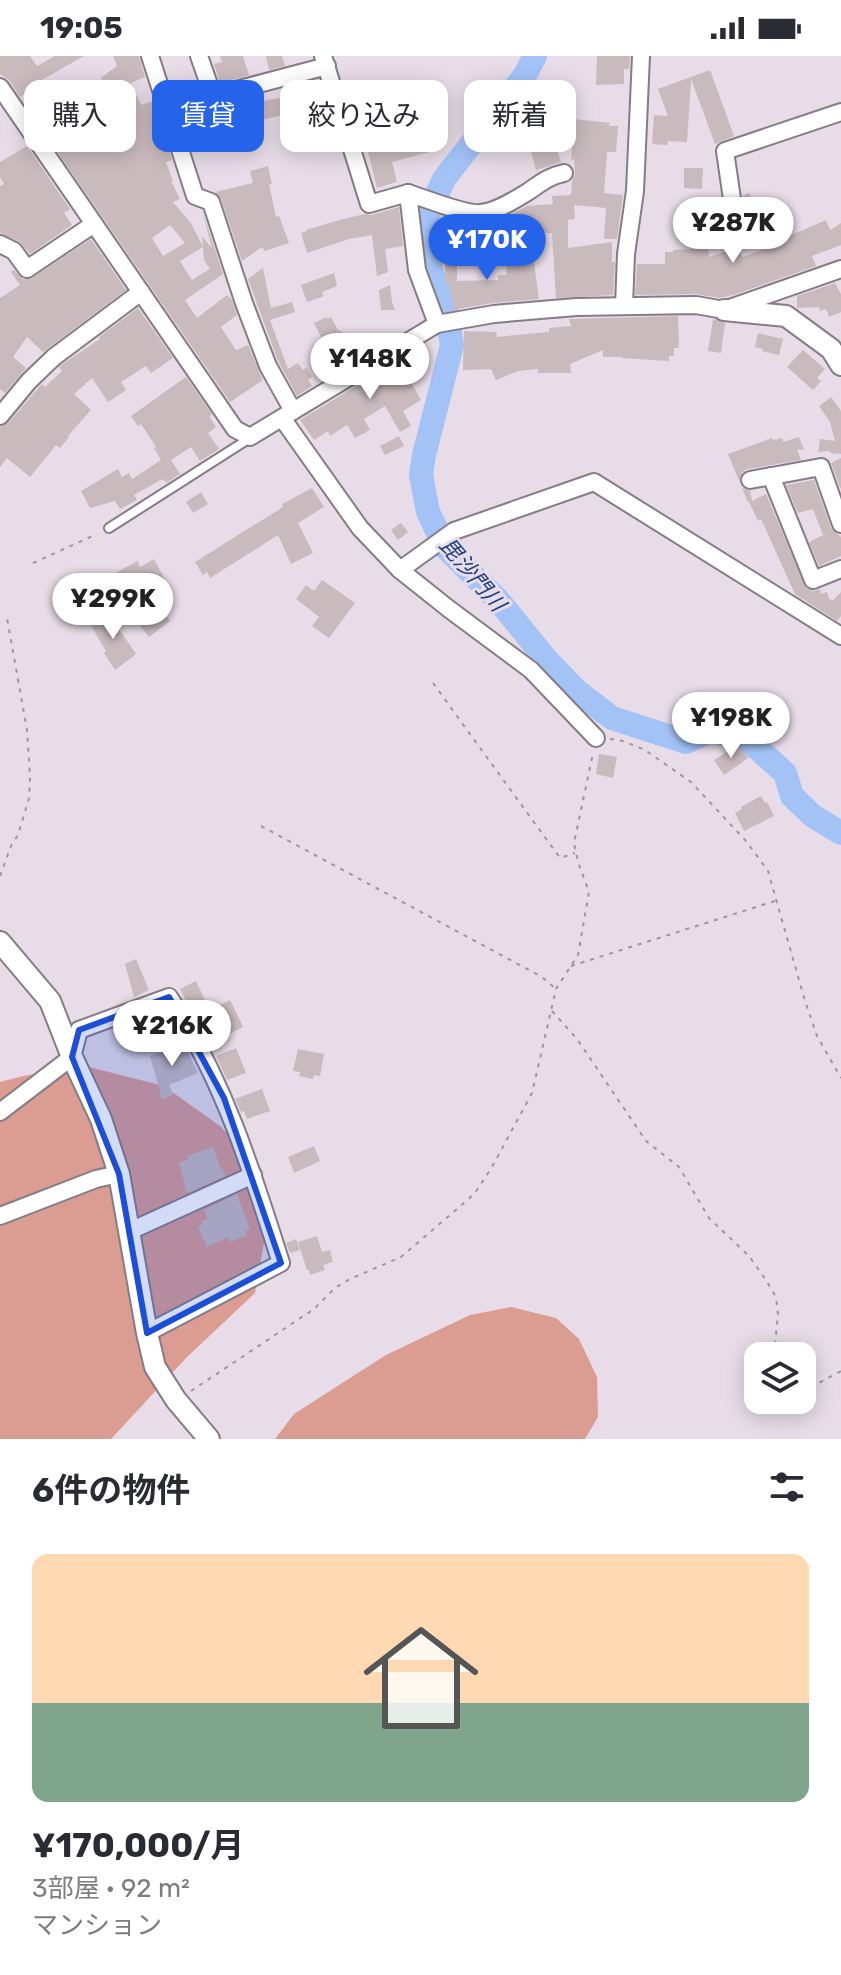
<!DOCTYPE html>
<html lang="ja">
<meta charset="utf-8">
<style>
:root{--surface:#fff;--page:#f7f7f7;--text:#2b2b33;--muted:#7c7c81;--line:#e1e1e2;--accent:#2563eb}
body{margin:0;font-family:Rubik,"Noto Sans JP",sans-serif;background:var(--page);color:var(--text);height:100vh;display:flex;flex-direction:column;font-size:30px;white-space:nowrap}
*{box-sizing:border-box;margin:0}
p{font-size:26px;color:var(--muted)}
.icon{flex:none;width:44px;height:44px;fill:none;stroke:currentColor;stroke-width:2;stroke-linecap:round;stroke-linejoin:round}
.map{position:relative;height:1383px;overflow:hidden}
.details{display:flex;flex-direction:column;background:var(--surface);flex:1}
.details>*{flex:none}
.top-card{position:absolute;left:24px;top:24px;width:794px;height:72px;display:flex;gap:16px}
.buttons{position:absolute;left:744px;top:1286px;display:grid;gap:16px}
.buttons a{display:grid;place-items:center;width:72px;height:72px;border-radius:16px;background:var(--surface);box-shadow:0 4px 20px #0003;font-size:40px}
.price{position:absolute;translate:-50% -68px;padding:0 18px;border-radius:28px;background:#fff;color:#222;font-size:26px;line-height:52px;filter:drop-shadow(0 2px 4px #0008)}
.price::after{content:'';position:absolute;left:50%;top:48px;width:24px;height:18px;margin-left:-12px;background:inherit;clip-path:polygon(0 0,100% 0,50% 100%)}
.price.selected{background:var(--accent);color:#fff}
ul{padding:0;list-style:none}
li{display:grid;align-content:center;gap:16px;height:424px;padding:0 32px}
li+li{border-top:2px solid var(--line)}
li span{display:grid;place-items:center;height:248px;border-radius:16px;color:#555}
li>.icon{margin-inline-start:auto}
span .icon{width:144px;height:144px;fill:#fffc;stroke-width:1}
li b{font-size:34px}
h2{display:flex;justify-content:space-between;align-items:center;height:96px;padding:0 32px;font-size:34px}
.pill{padding:0 28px;border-radius:16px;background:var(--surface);box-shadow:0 4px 20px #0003;font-size:28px;line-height:72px}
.pill.selected{background:var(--accent);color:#fff}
.status{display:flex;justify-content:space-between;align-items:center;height:56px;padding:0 40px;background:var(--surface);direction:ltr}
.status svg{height:22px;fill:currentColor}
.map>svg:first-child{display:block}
.green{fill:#db9c92}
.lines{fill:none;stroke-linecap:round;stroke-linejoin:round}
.river{stroke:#a3c3f7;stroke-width:24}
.building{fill:#c9babe;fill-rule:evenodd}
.service-casing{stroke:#857c86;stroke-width:12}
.minor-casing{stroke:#857c86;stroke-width:20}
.tertiary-casing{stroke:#857c86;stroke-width:24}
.path{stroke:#9e969e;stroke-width:2;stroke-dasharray:4 6;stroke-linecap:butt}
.service{stroke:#fff;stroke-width:8}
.minor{stroke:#fff;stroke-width:16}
.tertiary{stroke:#fff;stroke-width:20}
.marked{fill:#1d4ed8;fill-opacity:0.2;stroke:#1d4ed8;stroke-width:6;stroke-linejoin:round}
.labels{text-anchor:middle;stroke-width:6;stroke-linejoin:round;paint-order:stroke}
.water-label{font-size:22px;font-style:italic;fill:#1c407d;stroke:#e7dce7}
</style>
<div class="status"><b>19:05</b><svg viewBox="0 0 49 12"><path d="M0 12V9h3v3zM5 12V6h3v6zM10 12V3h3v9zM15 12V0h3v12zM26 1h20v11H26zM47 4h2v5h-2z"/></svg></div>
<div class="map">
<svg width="841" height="1383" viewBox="0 0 841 1383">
<rect width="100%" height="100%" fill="#e7dce7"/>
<g class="green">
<polygon points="85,1010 164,1030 220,1070 259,1112 268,1165 255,1237 187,1301 111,1383 0,1383 0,1026 23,1020"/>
<polygon points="511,1251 556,1262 579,1283 597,1321 598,1361 585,1383 275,1383 294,1358 386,1299 470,1259"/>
</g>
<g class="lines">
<polyline class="river" points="535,0 525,19 444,123 426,163 426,189 430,213 445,248 452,289 424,399 421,419 428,456 445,491 499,545 546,603 577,635 612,662 686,686 710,675 738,681 757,692 785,717 792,740 813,760 841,777"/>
</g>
<g class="building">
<polygon points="0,0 30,0 37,10 55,0 84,0 38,26 39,27 20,41 9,24 0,18"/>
<path d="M113,0H139L145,21L131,27L141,49L153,45L172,104L166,106L173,125H171L180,143L173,146L191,167L203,191L180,205L192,224L210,213L204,204L202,180L212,192L202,154L223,218L185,244L197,262L227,239L232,244L237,259L221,271L236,294L248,289L263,324L230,346L34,62L47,54L46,52L80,31L94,54L116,43L101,22L117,10ZM170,169L185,187L163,200L152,182Z"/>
<polygon points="220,0 243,0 249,19 220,27 214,8 222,6"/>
<polygon points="266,0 282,0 285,10 269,14"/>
<polygon points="597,0 630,0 629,13 624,13 624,28 596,29"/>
<polygon points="710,14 734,80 715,88 691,23 687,86 668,85 667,89 652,88 654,59 668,60 658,33"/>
<polygon points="309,28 310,31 315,30 320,49 315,50 316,52 228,71 223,49 242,44 243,48 292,40 292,38 296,37 295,31"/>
<polygon points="188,58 189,63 200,61 203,76 187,79 181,60"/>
<polygon points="574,63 610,67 609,70 618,70 616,96 607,96 604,137 623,139 617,183 604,183 606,152 574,149 575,161 574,163 568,164 568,192 612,186 612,206 615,206 613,239 556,242 552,177 538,177 539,167 512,171 510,159 527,150 553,148 552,140 571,139 572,124 575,119 574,103 571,104"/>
<polygon points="424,80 429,96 392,106 397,126 377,132 368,96"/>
<polygon points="555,87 561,106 536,114 531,95"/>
<polygon points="27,90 70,153 64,157 72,169 30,198 20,186 0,177 0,130 4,128 0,121 0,106"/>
<polygon points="268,110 272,128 269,128 276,161 279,160 289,187 265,195 262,191 242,205 221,143 215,136 253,127 250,115"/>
<polygon points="684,112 703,112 702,133 684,132"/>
<polygon points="749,137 755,150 760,147 767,161 765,162 766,164 748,173 740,156 742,155 740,150 743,140"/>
<polygon points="399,151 403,190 385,193 388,216 377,220 372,179 349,183 307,197 301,177 307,175 306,174 343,163 365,158 372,159"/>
<polygon points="826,164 830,174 841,167 841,189 812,200 816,210 733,239 719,242 696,238 635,239 637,208 665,208 665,196 673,196 673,194 693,193 692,169 706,168 709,201 739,191 742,201 788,185 787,181"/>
<polygon points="445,170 450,170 457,204 457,225 498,224 498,219 507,219 506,210 534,207 539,243 492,247 453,254 453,241 450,241 450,228 445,228 445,195 440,196 437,183 445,181"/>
<polygon points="91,183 126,234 43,296 27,281 13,301 26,312 5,337 0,333 0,242 20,229 11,216 14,214 23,223 32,222"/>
<polygon points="263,212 271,252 292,246 295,256 270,264 288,313 298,307 303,314 306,312 312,321 308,324 312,330 297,340 278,305 248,223"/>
<polygon points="334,217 337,230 322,236 324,240 307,246 301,229"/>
<polygon points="835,227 841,238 841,256 829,261 826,253 820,255 819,251 797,252 797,240"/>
<polygon points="390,229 392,246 395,254 381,254 379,234"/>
<polygon points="138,252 173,302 151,317 146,310 121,326 126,334 108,346 92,322 74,338 91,354 68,380 69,381 60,392 56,389 30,421 7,402 0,411 0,371 8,367 42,328 45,331 62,315 59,311 61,309 100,283 99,281"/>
<polygon points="678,260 679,292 674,292 674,300 669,300 669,305 622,302 622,301 603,301 603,294 570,308 571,317 538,317 538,313 518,315 496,324 491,313 463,314 464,275 497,276 496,281 549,276 549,272 571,270 569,263"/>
<polygon points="327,261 327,263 331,261 338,274 342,276 353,298 351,299 354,305 340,314 336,307 335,308 314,267"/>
<polygon points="713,263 725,267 721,297 708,295"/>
<polygon points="758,277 783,283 779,299 762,295 763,293 755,291"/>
<polygon points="416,294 424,309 410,316 414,322 410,325 421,344 403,355 411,370 400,376 385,350 364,363 370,374 355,382 347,369 330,380 328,375 314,384 300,364"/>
<polygon points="803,294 825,313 817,322 821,325 813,334 787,311"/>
<polygon points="186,321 212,358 209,360 216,371 208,377 219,393 200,405 191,391 171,404 180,418 166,427 163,423 157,426 134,439 137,444 120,453 115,445 90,452 81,435 118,413 122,421 129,417 132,423 161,404 154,392 156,391 141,368 138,370 131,360"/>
<polygon points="831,341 841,355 841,398 830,397 830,395 818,396 820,383 835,385 830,366 819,350"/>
<polygon points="399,380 404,390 385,399 380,390"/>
<polygon points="799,381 804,394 797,393 801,404 747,413 742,416 739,425 728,398 772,382 773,384 782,382 783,386"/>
<polygon points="841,402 841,432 840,432 831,407"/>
<polygon points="814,424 831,472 841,481 841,500 819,510 809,486 823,479 813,453 798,457 786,429"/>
<polygon points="312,432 324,451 298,467 313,497 291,508 278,479 210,522 207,516 203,519 195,506 283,451 282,448"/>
<polygon points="742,432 750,435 752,445 766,438 806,532 812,535 820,533 821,538 827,536 829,543 832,545 841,536 841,560 837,565 795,538 761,463 758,465 749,446 752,445 748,446"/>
<polygon points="201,436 208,448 193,457 186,446"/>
<polygon points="401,467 408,476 398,484 391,474"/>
<polygon points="154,503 173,539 158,546 149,526 118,542 108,526 118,521 117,516 138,505 140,511"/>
<polygon points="322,524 355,547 329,582 312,570 319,561 296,543 306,529 314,535"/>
<polygon points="158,549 170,565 149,581 137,566"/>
<polygon points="107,556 136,598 115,614 104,597 106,595 90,568"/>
<polygon points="736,690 738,693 741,691 748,702 724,719 714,704"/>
<polygon points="599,698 617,701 613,722 596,718"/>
<polygon points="761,740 765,747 767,746 774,760 744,775 735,757 742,753 741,751"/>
<polygon points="136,903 149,934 134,941 125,908"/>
<polygon points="196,925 209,953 194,960 180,933"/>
<polygon points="230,944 243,971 227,979 223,970 210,976 201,958"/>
<polygon points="183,986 198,1017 169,1029 173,1039 162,1043 150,1000"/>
<polygon points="236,992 246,1017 227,1024 216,1000"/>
<polygon points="298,993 324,998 320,1020 314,1019 313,1023 299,1020 300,1016 293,1015"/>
<polygon points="262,1033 270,1055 247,1063 244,1055 241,1056 235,1043"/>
<polygon points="314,1090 320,1105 294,1117 288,1101"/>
<polygon points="213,1091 221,1114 223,1114 225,1120 187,1137 179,1107 188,1104 187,1100"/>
<polygon points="237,1138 250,1173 245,1175 247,1179 230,1186 228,1181 207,1191 198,1171 203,1168 202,1165 208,1163 204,1154"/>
<polygon points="317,1180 322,1196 330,1194 333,1206 323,1209 325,1214 310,1219 309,1214 307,1214 298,1186"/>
<polygon points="296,1183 300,1194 290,1197 286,1187"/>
</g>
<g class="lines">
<defs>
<polyline id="service" points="109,472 250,382"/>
<g id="minor">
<polyline points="150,0 195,140 211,146 244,247 268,310 293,355"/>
<polyline points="199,0 213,40 327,10"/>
<polyline points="323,0 369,148 408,137 417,214 437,268"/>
<polyline points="0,31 235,373 250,381 437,268 494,258 576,251 696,249 724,254 841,213"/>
<polyline points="167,53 213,40"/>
<path d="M408,137C424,142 466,159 480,157C495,156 513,145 526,137C540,128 546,121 564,117"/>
<polyline points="732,143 725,95 841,56"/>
<polyline points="0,188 14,195 27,213 94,168"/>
<polyline points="624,250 626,198 635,135 641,0"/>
<polyline points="0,360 29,325 54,301 141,236"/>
<polyline points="282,362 360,472 400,514 449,553 531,614 596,682"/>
<polyline points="771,420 813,524 841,513"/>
<polyline points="750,424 821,411 841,468"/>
<polyline points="400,514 454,475 594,426 841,580"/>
<path d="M0,1056L72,1001L79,974L169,941C223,1022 252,1115 281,1207L147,1277"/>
<polyline points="0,1160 96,1123 119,1118"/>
<polyline points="130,1175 253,1119"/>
</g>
<g id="tertiary">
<polyline points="724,254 786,260 831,293 841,309"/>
<polyline points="0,886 50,945 72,1001 101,1063 119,1118 147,1277 155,1311 176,1344 209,1383"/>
</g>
</defs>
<use href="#service" class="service-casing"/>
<use href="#minor" class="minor-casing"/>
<use href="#tertiary" class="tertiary-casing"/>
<g class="path">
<polyline points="33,507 97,478"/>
<polyline points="433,627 560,802 575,797"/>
<polyline points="610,683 623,685 645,694 691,726 746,785 768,815 805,945 817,980 841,1022"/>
<polyline points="261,770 542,921 556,933"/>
<polyline points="0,820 11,790 18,779 29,742 30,721 27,674 7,562"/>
<polyline points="571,910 775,845"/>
<polyline points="552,955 577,983 646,1085 679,1111 709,1162 749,1200 766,1224 776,1241 778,1258 774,1300"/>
<polyline points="191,1335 314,1253 335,1232 350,1223 401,1201 464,1147 475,1137 492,1111 532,1037 556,933 578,899 589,836 578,806 574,787 593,697"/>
<polyline points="802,1336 841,1315"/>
</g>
<use href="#service" class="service"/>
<use href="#minor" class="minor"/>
<use href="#tertiary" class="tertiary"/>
</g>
<path class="marked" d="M169,941L224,1042L281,1207L147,1277L119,1118L72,1001L79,974Z"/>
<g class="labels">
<g class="water-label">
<text transform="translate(473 518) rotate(50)" y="8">毘沙門川</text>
</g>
</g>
</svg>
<div class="buttons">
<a><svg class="icon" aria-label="layers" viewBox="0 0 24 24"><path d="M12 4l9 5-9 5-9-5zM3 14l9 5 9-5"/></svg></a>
</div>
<b class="price" style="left:733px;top:209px">¥287K</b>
<b class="price selected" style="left:487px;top:226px">¥170K</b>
<b class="price" style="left:370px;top:345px">¥148K</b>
<b class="price" style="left:113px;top:585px">¥299K</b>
<b class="price" style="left:731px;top:704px">¥198K</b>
<b class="price" style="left:172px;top:1012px">¥216K</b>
<div class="top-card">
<a class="pill">購入</a>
<a class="pill selected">賃貸</a>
<a class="pill">絞り込み</a>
<a class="pill">新着</a>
</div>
</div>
<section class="details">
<h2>6件の物件<svg class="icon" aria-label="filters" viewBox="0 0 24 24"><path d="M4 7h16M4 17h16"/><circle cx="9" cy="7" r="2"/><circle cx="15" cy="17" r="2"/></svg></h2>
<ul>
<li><span style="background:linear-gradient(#ffd9b3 60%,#7fa58c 0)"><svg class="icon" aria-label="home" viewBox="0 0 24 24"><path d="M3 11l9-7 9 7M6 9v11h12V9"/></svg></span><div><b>¥170,000/月</b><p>3部屋 · 92 m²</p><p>マンション</p></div></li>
</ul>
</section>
